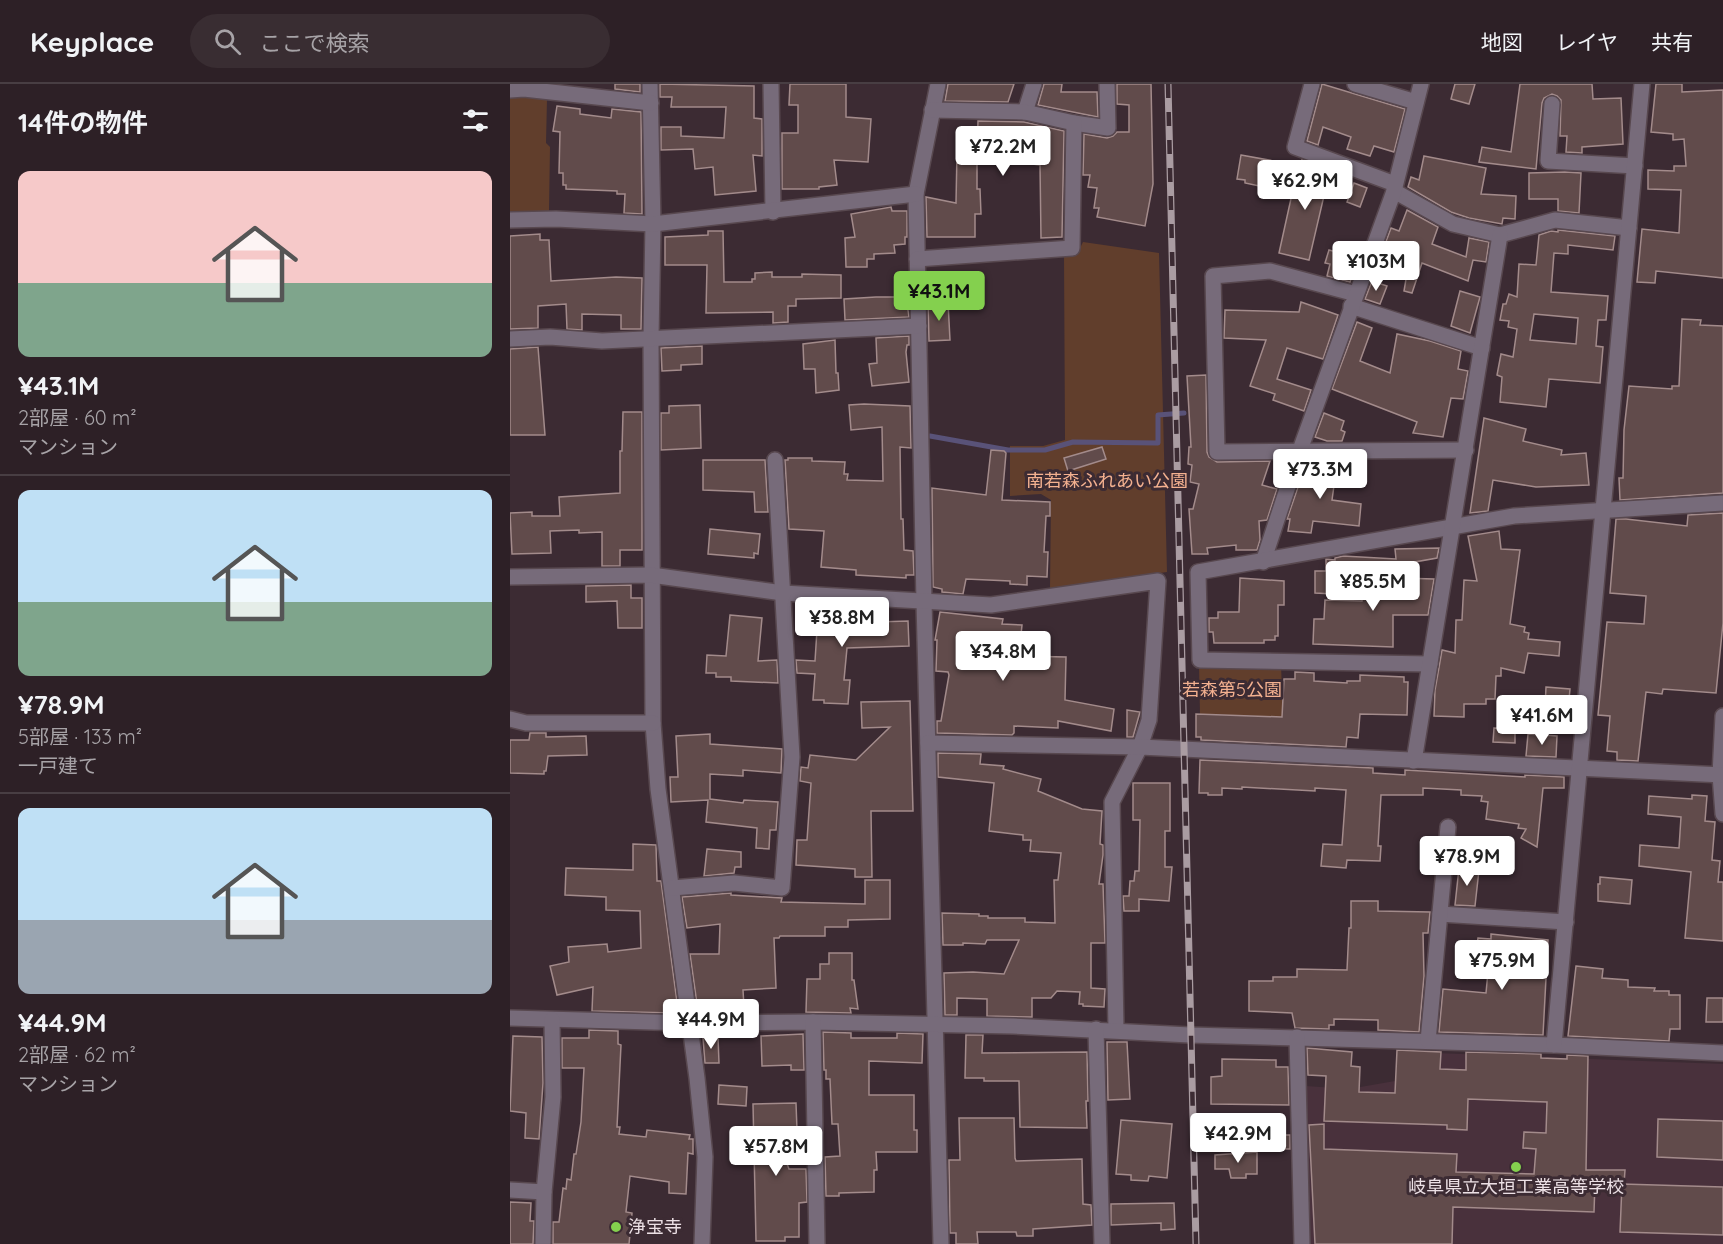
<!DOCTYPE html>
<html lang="ja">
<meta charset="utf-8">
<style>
:root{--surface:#2d2026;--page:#392d32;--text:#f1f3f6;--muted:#a7a3a7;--line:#483e43;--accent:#84d04e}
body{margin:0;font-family:Quicksand,"Noto Sans JP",sans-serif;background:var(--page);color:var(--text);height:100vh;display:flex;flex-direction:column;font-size:22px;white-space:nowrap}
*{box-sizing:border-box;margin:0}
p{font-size:20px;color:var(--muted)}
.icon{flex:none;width:33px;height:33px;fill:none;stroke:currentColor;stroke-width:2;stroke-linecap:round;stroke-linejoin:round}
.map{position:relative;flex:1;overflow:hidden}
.side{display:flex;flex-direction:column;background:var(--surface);width:510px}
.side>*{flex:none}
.price{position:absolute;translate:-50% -51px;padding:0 14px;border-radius:6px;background:#fff;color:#222;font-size:20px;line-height:39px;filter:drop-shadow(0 2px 3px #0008)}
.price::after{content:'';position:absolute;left:50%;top:36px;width:18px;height:14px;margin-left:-9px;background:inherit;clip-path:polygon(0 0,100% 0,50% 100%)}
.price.current{background:var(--accent);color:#111}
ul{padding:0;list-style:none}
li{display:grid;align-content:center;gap:12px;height:318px;padding:0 18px}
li+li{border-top:2px solid var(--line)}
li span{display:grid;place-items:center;height:186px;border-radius:12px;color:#555}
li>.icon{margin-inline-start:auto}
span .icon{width:108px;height:108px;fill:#fffc;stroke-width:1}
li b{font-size:26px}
h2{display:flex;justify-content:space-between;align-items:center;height:72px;padding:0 18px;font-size:26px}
header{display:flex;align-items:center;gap:36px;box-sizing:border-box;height:84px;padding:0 30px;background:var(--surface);border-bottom:2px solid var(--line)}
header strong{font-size:28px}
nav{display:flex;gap:33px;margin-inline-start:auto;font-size:21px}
.search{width:420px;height:54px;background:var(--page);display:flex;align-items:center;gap:15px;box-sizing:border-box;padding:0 21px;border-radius:33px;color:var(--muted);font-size:22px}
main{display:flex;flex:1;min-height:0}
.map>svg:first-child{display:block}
.built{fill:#49313c}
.green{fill:#613e2c}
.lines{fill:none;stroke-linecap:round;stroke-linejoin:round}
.stream{stroke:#595278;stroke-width:5}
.building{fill:#614b4b;stroke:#a38b8b;stroke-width:1.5;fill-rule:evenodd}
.minor-casing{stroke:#58484f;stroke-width:18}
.minor{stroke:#776b7a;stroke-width:15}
.rail-casing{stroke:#aa9ca2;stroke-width:7}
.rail{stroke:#3c2b33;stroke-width:4.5;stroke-dasharray:14;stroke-linecap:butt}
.poi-dot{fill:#84d04e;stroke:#3c2b33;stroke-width:2}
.labels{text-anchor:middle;stroke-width:6;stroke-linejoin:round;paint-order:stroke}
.park-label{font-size:18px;fill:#f4b190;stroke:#3c2b33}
.poi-label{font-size:18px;fill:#ece0e5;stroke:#3c2b33}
</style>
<header>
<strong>Keyplace</strong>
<div class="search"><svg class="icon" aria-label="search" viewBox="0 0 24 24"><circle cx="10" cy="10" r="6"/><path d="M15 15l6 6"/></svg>ここで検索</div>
<nav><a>地図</a><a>レイヤ</a><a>共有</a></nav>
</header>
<main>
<section class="side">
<h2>14件の物件<svg class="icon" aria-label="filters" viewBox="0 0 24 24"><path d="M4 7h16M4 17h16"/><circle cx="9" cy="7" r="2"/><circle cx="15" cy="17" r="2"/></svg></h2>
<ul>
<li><span style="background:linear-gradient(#f6c9c9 60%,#7fa58c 0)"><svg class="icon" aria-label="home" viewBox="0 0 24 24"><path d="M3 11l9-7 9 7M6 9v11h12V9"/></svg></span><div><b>¥43.1M</b><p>2部屋 · 60 m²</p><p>マンション</p></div></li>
<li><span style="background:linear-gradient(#bfe0f5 60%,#7fa58c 0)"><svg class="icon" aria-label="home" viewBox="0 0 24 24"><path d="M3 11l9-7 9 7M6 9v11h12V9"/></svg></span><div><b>¥78.9M</b><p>5部屋 · 133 m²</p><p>一戸建て</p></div></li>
<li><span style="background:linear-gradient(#bfe0f5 60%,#9aa5b1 0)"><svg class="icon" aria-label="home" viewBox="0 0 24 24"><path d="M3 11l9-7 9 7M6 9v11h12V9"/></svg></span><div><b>¥44.9M</b><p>2部屋 · 62 m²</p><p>マンション</p></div></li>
</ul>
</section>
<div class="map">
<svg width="1213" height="1160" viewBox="0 0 1213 1160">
<rect width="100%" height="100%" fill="#3c2b33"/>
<polygon class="built" points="925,969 1213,980 1213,1160 801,1160 796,1002 839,1005 925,990"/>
<g class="green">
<polygon points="11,13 37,15 36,59 40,63 39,127 0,128 0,14"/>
<polygon points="573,158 649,169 657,488 540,505 541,416 531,410 500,412 500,362 533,362 555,356 554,170 567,170"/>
<polygon points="689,580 771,581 773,633 690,630"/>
</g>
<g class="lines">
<polyline class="stream" points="420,352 498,366 535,366 563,358 648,359 648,331 674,329"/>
</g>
<g class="building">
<polygon points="105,0 130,0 130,8 105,5"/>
<polygon points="150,0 244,2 244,34 252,35 252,72 243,71 246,107 205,111 203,83 185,85 183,65 151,66 151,43 171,43 171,52 214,54 216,23 161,23 162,13 150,13"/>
<polygon points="280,0 336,0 336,33 361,35 358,78 324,76 327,101 309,103 309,105 272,105 272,49 288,49 288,21 279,21"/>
<polygon points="438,0 504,0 498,18 435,17"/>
<polygon points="534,0 552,0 551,8 587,8 588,33 528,21"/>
<polygon points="607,0 641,0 643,100 635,142 587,133 589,124 584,124 587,104 578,103 580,91 573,91 574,50 597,54 603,52 607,48 619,48 619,21 607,20"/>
<polygon points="812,0 895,25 884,68 864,62 860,72 837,65 841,53 813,43 808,61 797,57"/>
<polygon points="945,0 965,0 959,20 941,15"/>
<polygon points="1010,0 1082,0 1083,15 1111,14 1113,60 1072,63 1072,69 1056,68 1057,52 1050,52 1051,16 1047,12 1042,10 1034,14 1032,19 1026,85 969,78 972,63 1001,68"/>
<polygon points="1146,0 1172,0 1172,8 1213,6 1213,194 1146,187 1145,199 1127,198 1132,145 1169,149 1171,106 1138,105 1138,86 1164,87 1164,82 1176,82 1174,55 1163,56 1163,50 1141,48"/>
<polygon points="47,22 70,25 70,30 101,34 102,25 131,28 132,130 114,129 115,110 107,110 107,107 56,105 56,101 53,101 53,89 49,89 50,48 43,47"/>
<polygon points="468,37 514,38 554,47 552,153 531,154 530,81 467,73 467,105 470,105 471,130 465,130 465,153 417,153 416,113 446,119 447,68 467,69"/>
<polygon points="731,71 764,77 759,104 735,99 735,96 727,95"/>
<polygon points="914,72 976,84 971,110 1006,112 1005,135 993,134 992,140 959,134 941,128 898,103 901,93 909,96"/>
<polygon points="792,76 820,86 799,176 769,169 782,110 784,110"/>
<polygon points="1055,88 1071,89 1069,129 1048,127 1048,115 1019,115 1019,89"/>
<polygon points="844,99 857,104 850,123 837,118"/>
<polygon points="381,123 382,127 397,127 397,153 395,153 395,160 384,161 385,169 364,170 364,175 357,175 357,183 336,183 335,154 345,153 341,130"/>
<polygon points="897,126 928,143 922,160 956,173 959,154 979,158 976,178 963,176 958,197 912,179 902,209 894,207 902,160 893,158 889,168 874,163 881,144 889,147"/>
<path d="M1048,146L1105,152L1103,166L1058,161V170L1044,169L1041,208L1098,212L1096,236H1088L1086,262L1093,263L1090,299L1039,295L1036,323L990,318L992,293L987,291L991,270L1003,273L1007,245L998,243L999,237L990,236L993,220H996L999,210L1007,213L1009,180L1026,181L1029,151L1041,147L1048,148ZM1024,230L1068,234L1066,260L1020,256Z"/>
<polygon points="198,147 213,147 214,198 242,198 242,195 245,195 245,189 262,188 262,193 292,193 292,190 331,191 331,214 286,215 286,222 278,222 278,238 263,239 263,228 196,229 197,181 155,181 155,153 198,151"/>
<polygon points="30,150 30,156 39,156 41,197 106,193 132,194 131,245 111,245 111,231 72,230 72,246 57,245 56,220 28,222 28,244 0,245 0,152"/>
<polygon points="819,166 849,174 840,198 817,192 820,180 815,179"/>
<polygon points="862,197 877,202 870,220 855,215"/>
<polygon points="950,207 970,213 960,249 941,242"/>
<polygon points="366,213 396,213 399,233 335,236 334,215"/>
<polygon points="438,218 440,256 419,257 418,219"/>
<polygon points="791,218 828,231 813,275 777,264 767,295 801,306 794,327 763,316 765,310 740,302 756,256 714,254 715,226 789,228"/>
<polygon points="1172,235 1191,236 1190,241 1213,242 1213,409 1110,416 1109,394 1113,394 1114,346 1119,302 1162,305 1162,302 1169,302"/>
<polygon points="847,238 862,244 850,277 880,289 887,250 920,257 951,267 948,285 958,287 953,315 941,314 933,353 903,349 907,338 822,305"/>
<polygon points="399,252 399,261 397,261 396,268 399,298 362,302 359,280 367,279 366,254"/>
<polygon points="325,256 326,289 328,289 329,306 306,309 305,285 294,285 293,260"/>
<polygon points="192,262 192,280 171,281 171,286 152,287 151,264"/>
<polygon points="28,263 35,351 0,351 0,265"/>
<polygon points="696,291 697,368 699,373 707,378 760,377 752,401 767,405 757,436 749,437 750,456 747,466 726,466 726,461 697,464 698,470 682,470 679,425 683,425 689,400 680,398 682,381 678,380 679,363 681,363 677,292"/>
<polygon points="354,320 400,322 401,364 390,363 391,435 393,435 394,466 403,467 404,491 396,491 396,494 346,491 346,486 311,483 314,447 279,445 275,376 278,376 278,374 302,374 302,377 335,378 334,390 338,390 337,396 373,397 372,343 341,346 339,321"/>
<polygon points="190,321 191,364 151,366 151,329 159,329 159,322"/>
<polygon points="113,328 132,328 132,466 110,466 110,482 92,482 92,448 69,449 69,446 40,447 41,469 2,470 0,429 22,428 22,432 50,432 49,413 110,409 110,367 112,367"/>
<polygon points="814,329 834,337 831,346 835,348 832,357 817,357 805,353"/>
<polygon points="974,334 1016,345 1013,357 1052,366 1051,371 1076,369 1079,401 1026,403 983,396 978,427 960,429"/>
<polygon points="592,363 596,375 558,387 554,374"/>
<polygon points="481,366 494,367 496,369 492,416 540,418 540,432 536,432 534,468 538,468 537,493 517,492 517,501 500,500 500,497 456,495 453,510 432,508 432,505 423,503 422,404 476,411"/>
<polygon points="193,376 255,376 258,428 245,428 244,408 193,406"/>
<polygon points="797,377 827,380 822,416 851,420 849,442 803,437 801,449 778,447 780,435 777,435"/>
<polygon points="1213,429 1213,539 1206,609 1153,605 1152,610 1136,608 1128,677 1107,676 1107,668 1097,667 1100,632 1088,631 1097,538 1134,540 1136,512 1100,509 1106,435 1116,435 1177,442 1178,431"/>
<polygon points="200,445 250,450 248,470 244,469 244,474 198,470"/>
<polygon points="989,447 991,465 1010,466 1000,540 1015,543 1014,548 1019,549 1018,555 1050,558 1049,572 1018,569 1014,589 991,584 991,592 986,592 985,615 976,615 976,620 954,620 954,633 924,632 925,606 932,566 945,569 946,536 952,536 954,496 967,497 958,452"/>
<polygon points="929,464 927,474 860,486 860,490 825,490 824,510 805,509 805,487 816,487 816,475 825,476 825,474 833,472 886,475 885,465"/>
<polygon points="853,493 924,495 918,531 883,531 883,563 803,560 804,535 814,535 815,516 852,517"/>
<polygon points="730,494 774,497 774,521 768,521 768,552 765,552 765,556 754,556 754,559 704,559 703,548 699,548 699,534 708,534 708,528 729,528"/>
<polygon points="121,501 121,514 132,514 132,544 108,544 107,517 76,518 76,502"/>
<polygon points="287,522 336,528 335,539 398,537 399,562 337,564 334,596 340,596 338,620 314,619 314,616 303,616 305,590 287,589 286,576 305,577 307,546 298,546 299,542 286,541"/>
<polygon points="430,528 493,535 492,540 512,541 509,572 556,573 555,616 604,625 601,647 548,637 548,644 504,642 504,649 502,651 427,649 427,637 431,637 439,591 438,588 426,587 427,556 425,556"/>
<polygon points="220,531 252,534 248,577 267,576 268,599 221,597 221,593 206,593 206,589 196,589 197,571 216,572"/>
<polygon points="785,588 804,589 804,597 837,599 837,597 850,597 850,591 894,593 894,598 898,598 897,631 850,630 848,654 837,653 836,663 691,656 691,653 686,653 686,630 772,633 774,595 785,595"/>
<polygon points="1036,603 1060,605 1058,626 1035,624"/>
<polygon points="400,617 403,727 361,727 362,793 345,793 345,785 286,781 287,756 297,756 301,699 290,697 291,683 298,684 300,671 346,676 380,643 352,644 351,618"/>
<polygon points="617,626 630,628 623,653 617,653"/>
<polygon points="984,644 1005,645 1005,659 983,658"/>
<polygon points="20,649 36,649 36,653 76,652 77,671 38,672 36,687 34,687 34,690 0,689 0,656 19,656"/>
<polygon points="200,650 200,660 272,665 271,689 233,686 233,692 200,690 200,715 233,719 234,716 268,718 266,746 260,746 259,765 246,764 247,744 196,738 198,716 161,718 160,693 168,693 166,652"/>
<polygon points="1018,650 1047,652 1046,673 1016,672"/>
<polygon points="428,669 471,670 470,680 494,682 493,685 531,695 528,707 572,725 592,727 590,760 593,761 593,771 589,800 593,800 595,859 581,859 581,904 595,905 594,923 573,922 573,920 569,920 570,908 547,907 541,914 522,914 522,933 477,932 477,915 447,914 447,931 435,931 434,889 463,888 494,890 509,856 477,856 475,860 453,859 453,861 433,861 432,829 469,830 469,832 478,832 478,834 515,834 515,838 545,839 544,796 548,796 551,769 520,767 521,756 513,756 513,751 479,747 484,699 428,693"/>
<polygon points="690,676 863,684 863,689 895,691 895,686 1015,693 1015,691 1054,693 1054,704 1033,704 1027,763 1011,754 1016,745 1008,744 1009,740 976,735 978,718 971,717 972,712 951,711 951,706 913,704 913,711 871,711 868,762 871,762 870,777 837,776 836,784 811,782 813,760 832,761 836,706 805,704 805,707 732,703 732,705 712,704 712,711 698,711 698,709 689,709"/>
<polygon points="623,699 660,699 660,747 655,747 655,783 662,783 659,817 629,815 629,827 614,827 613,812 619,812 620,797 624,797 625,787 629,787 630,736 623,736"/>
<polygon points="1182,711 1197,712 1195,737 1205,738 1202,776 1210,777 1208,798 1213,798 1213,857 1175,854 1181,788 1129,782 1130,761 1169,764 1171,733 1138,730 1139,712 1182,715"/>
<polygon points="123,760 146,761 147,797 151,797 168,926 163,926 163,929 82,927 83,903 47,911 40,882 59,878 58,863 97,860 98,868 131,864 130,827 96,826 96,813 55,811 56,784 123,786"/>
<polygon points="197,765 231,768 231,783 225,783 224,789 194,792"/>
<polygon points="949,784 969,786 965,822 945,821"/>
<polygon points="1090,793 1122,796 1120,820 1088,817 1088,800 1090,800"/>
<polygon points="355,796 380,796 380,835 338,836 338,843 315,843 315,852 270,852 269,854 264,854 266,904 233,906 234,923 207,924 207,927 188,927 180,870 209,870 210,840 177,844 172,813 221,809 221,811 272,814 271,818 355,820"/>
<polygon points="841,817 868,817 868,827 920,828 918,849 913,849 914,892 909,948 868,946 868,936 824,935 824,941 819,941 819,945 785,944 782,929 739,927 739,897 763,897 763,893 787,893 787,885 837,886 839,844 841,844"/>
<polygon points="981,850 1038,856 1033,951 929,948 933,905 976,909 979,877 965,875 968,854 981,855"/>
<polygon points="319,869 342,869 342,896 344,896 348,925 340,924 341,929 296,928 297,895 310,895 310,880 319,880"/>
<polygon points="1066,882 1093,885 1092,894 1118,896 1118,903 1145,904 1144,907 1159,907 1159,911 1170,911 1170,945 1160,945 1159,957 1058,952"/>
<polygon points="1197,914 1213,914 1213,938 1196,938"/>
<polygon points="79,946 108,947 108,960 111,961 107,1043 110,1043 109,1050 136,1053 137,1046 180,1051 179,1055 183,1055 183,1070 178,1069 176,1110 159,1109 159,1098 120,1092 116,1128 122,1129 119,1160 43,1160 43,1138 49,1138 53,1104 56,1105 57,1095 61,1096 64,1070 66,1070 71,1038 74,984 52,984 52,954 79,954"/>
<polygon points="313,948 341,949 341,954 387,954 387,949 413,950 412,979 359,977 359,1011 404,1011 404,1046 407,1046 407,1068 366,1068 367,1086 364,1086 364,1108 329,1109 329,1112 316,1112 315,1073 330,1072 328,1040 322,1040 320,995 316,995 316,986 314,986"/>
<polygon points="293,950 294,986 281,986 281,981 252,982 251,952"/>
<polygon points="456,951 473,951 472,969 577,968 578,1017 576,1017 577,1044 510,1043 509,997 474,997 474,994 455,994"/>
<polygon points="3,952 32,953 33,999 29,1055 15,1054 16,1029 0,1027"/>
<polygon points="208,953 209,979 195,979 193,954"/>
<polygon points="597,958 617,958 620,1015 598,1016"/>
<polygon points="797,964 842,968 841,982 850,983 849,1008 885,1009 887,966 931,968 930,985 956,986 956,968 1031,970 1031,974 1057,975 1057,971 1078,972 1076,1086 1115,1086 1114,1100 1085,1099 1084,1128 943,1123 942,1160 805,1160 799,1041 814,1040 814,1065 947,1070 946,1088 1024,1090 1026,1065 1013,1064 1014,1048 1036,1049 1037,1018 958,1015 957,1046 937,1045 937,1041 814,1037 816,992 798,991"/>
<polygon points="712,975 766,976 766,983 778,983 779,1021 701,1020 701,993 712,992"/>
<polygon points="209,1001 237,1003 236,1022 208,1020"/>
<polygon points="286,1019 287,1046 260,1047 260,1074 276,1077 279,1085 296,1085 297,1118 289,1119 289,1153 275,1153 275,1157 246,1157 243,1020"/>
<polygon points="449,1034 504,1034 505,1074 506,1077 572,1075 573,1120 581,1121 582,1141 523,1145 523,1152 507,1152 506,1148 467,1148 468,1160 446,1160 446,1149 440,1149 439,1076 450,1076"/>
<polygon points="1148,1035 1213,1037 1213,1076 1147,1073"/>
<polygon points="611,1036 662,1040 657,1094 639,1092 638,1097 621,1096 621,1091 606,1090"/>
<polygon points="762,1051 780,1051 780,1065 763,1065"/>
<polygon points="747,1068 747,1090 736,1090 736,1094 721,1094 719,1085 705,1085 705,1071"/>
<polygon points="1112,1100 1213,1103 1213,1151 1110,1148"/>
<polygon points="0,1118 21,1119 20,1137 24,1137 23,1160 0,1160"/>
<polygon points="664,1119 665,1145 651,1146 651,1139 601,1141 601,1120"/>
</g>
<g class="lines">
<defs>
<g id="minor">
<polyline points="140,0 143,140 141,254 143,639 148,705 187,994 195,1073 192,1160"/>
<polyline points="261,0 263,128"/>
<polyline points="428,0 406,110 414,518 431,1160"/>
<polyline points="802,0 785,63 885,100"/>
<polyline points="845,0 906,18"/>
<polyline points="0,6 14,5 141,19"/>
<polyline points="1042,20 1038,77 1125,82"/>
<polyline points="515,28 524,0"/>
<polyline points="564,39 598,44 597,0"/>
<polyline points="884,107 943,140 990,151 1045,136 1119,144"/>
<polyline points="0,136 46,135 143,140 406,110"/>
<polyline points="407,175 562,164 564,39 515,28 422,26"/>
<polyline points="846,210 760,187 703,192 707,368 956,366"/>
<polyline points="841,222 972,264"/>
<polyline points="0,255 40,253 92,257 409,242"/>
<polyline points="753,478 790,366 884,107 911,0"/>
<polyline points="0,493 141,491 273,509 481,521 648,497 639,636 630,663 602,718 606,946"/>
<polyline points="920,580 690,576 688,488 1004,432 1213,419"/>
<polyline points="1213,632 1210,691 1213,730"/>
<polyline points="0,635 16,639 143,639"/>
<polyline points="418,659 630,663 1213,691"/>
<polyline points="904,677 990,151"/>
<polyline points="162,804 224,799 272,804 282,673 265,376"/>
<polyline points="930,830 1056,838"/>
<polyline points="0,934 178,939 303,938 503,942 680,951 1044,961 1213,969"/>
<polyline points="303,938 307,1160"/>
<polyline points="586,945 592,1160"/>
<polyline points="787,953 792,1160"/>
<polyline points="918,957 938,743"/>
<polyline points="1044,961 1132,0"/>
<polyline points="0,1106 34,1108"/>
<polyline points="33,1160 34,1108 43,1013 42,936"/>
</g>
</defs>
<use href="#minor" class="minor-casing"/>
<use href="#minor" class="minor"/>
<defs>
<polyline id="rail" points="658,0 686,1160"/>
</defs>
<use href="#rail" class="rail-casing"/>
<use href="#rail" class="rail"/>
</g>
<g class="poi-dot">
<circle cx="1006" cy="1083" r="6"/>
<circle cx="106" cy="1143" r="6"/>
</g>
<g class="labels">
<g class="park-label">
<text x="597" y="403">南若森ふれあい公園</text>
<text x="722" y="612">若森第5公園</text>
</g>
<g class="poi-label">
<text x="1006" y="1109">岐阜県立大垣工業高等学校</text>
<text x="118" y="1149" text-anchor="start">浄宝寺</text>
</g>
</g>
</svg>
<b class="price" style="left:493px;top:93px">¥72.2M</b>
<b class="price" style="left:795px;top:127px">¥62.9M</b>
<b class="price" style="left:866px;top:208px">¥103M</b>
<b class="price current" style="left:429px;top:238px">¥43.1M</b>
<b class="price" style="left:810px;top:416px">¥73.3M</b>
<b class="price" style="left:863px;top:528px">¥85.5M</b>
<b class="price" style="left:332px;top:564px">¥38.8M</b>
<b class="price" style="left:493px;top:598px">¥34.8M</b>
<b class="price" style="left:1032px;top:662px">¥41.6M</b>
<b class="price" style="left:957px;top:803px">¥78.9M</b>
<b class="price" style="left:992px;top:907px">¥75.9M</b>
<b class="price" style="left:201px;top:966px">¥44.9M</b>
<b class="price" style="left:728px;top:1080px">¥42.9M</b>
<b class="price" style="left:266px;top:1093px">¥57.8M</b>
</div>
</main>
